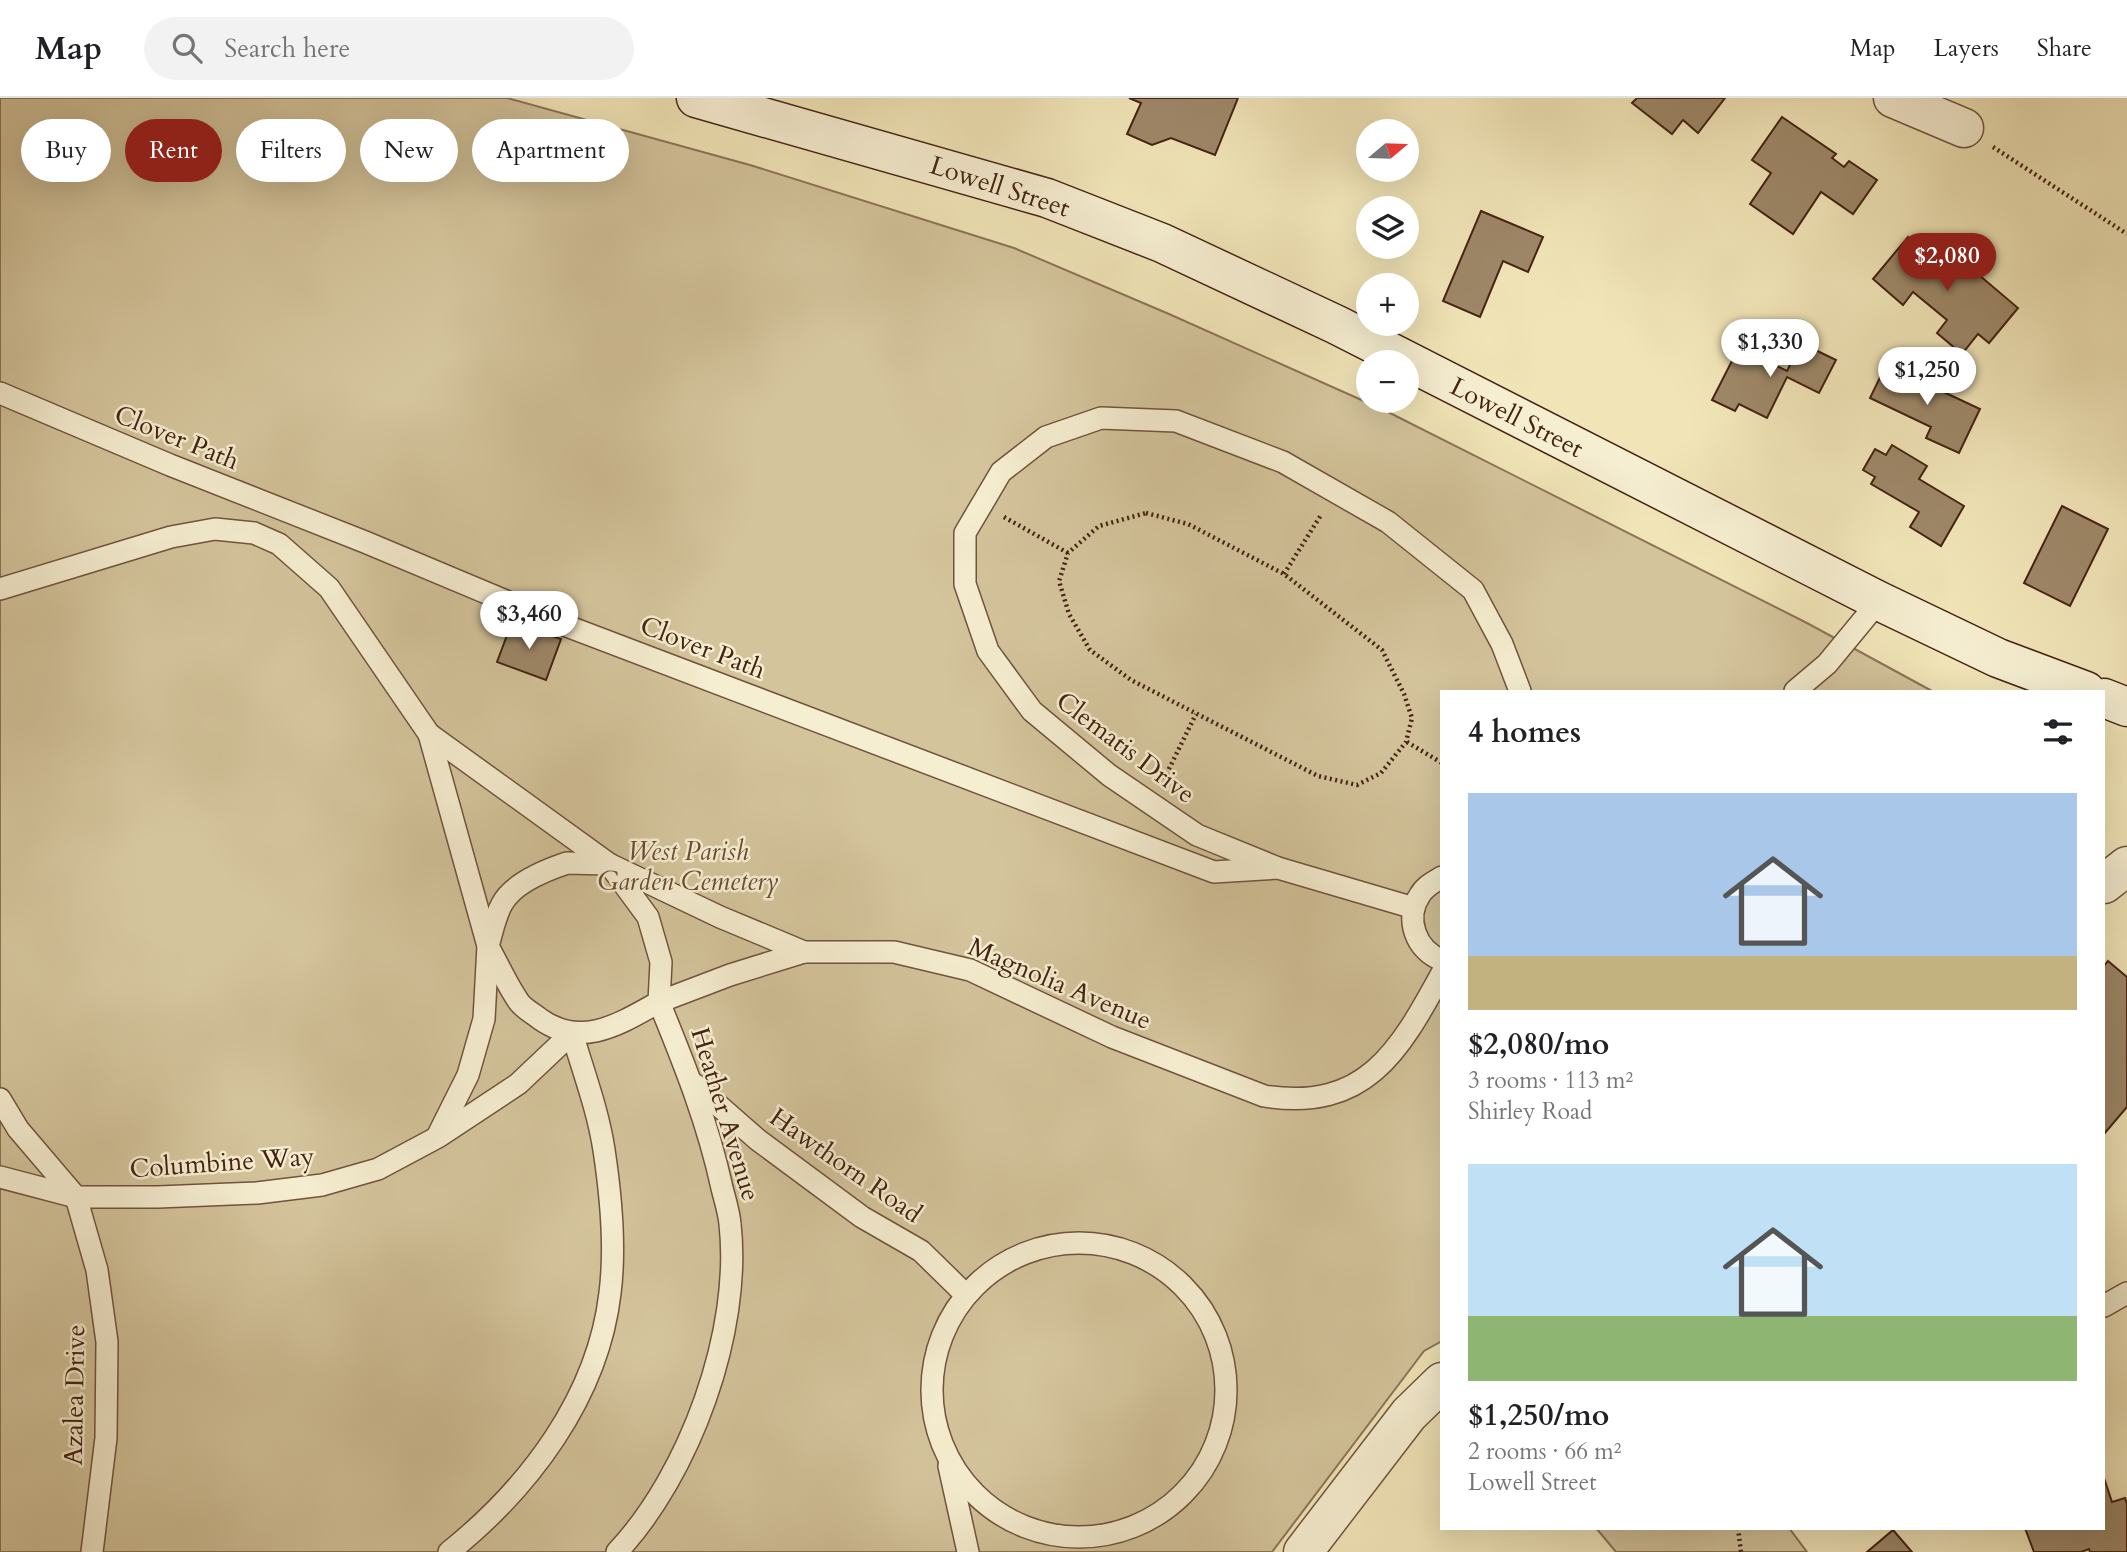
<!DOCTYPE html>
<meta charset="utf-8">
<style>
:root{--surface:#fff;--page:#f2f2f2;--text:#202124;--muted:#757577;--line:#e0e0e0;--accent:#8f2418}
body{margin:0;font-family:Cardo,serif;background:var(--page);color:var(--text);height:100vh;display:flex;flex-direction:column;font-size:26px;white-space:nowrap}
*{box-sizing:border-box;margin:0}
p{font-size:23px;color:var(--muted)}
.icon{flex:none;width:38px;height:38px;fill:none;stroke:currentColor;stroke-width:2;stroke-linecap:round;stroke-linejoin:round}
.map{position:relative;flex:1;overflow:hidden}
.details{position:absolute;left:1440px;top:592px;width:665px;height:840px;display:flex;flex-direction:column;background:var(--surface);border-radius:0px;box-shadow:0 7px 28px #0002}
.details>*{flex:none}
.banner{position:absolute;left:21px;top:21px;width:665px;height:63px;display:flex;gap:14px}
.needle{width:46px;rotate:71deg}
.fabs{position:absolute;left:1356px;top:21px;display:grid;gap:14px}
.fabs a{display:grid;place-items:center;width:63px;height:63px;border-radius:50%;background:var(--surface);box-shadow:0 7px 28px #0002;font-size:35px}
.price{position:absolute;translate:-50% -60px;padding:0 16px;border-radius:24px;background:#fff;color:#222;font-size:23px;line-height:46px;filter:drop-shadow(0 2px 4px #0008)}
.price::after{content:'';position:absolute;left:50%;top:42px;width:21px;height:16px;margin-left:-10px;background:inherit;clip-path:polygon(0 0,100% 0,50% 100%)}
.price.current{background:var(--accent);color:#fff}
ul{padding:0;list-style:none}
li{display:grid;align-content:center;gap:14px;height:371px;padding:0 28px}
li span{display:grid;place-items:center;height:217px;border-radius:0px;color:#555}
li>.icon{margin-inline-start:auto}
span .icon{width:126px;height:126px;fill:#fffc;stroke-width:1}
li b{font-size:30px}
h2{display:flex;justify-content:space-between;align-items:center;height:84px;padding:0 28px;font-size:30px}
.chip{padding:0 24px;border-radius:32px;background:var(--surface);box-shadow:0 7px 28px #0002;font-size:24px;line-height:63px}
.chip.current{background:var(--accent);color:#fff}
header{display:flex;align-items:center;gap:42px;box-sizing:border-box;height:98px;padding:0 35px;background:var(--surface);border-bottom:2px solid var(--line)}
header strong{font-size:33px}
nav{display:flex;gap:38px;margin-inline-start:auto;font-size:24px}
.search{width:490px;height:63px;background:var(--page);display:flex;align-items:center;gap:18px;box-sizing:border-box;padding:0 24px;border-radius:38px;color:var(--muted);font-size:26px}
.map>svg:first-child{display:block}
.green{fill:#d4c49c;stroke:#8c7458;stroke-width:2}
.building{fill:#9e8869;stroke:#452313;stroke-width:2}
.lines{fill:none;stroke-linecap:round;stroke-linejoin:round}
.service-casing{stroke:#70543c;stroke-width:24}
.minor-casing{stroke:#70543c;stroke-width:41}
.secondary-casing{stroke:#452313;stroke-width:41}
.path{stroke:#452313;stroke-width:4.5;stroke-dasharray:2 3.5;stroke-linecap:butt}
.service{stroke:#f6eed1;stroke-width:21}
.minor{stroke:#f6eed1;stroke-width:38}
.secondary{stroke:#f6eed1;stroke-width:38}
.labels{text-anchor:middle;stroke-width:5;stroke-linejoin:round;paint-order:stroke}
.street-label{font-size:26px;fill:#452313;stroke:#f6eed1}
.park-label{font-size:26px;font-style:italic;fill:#694b35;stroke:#f6eed1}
</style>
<header>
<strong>Map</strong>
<div class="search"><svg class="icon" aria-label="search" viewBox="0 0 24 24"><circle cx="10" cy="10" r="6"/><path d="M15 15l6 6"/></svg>Search here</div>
<nav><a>Map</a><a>Layers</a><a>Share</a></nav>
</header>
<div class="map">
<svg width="2127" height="1454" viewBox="0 0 2127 1454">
<rect width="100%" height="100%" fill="#f1e5b8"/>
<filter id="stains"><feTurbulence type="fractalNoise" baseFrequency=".00286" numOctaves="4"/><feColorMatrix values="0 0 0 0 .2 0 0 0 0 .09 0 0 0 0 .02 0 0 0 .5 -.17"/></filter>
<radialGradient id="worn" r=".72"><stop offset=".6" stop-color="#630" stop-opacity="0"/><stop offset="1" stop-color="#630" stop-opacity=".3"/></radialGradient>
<g class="green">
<polygon points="0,0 507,0 750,67 1014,150 1169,216 1384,312 1807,525 1932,593 1442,593 1442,1243 1424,1253 1272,1454 0,1454"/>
<polygon points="1596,1430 1789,1430 1807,1454 1616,1454"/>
</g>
<g class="building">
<polygon points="1129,0 1238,0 1215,57 1171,40 1152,47 1127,36 1141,5"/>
<polygon points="1637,0 1725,0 1698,35 1683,22 1672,36 1632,5"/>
<polygon points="1782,19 1836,56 1832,60 1844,69 1849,63 1877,82 1853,116 1821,94 1793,136 1750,106 1771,75 1752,62"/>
<polygon points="1481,113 1543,139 1528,174 1503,163 1480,219 1443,203"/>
<polygon points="1908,139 1935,162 1946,149 2018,210 1989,245 1978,236 1962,256 1937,235 1947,222 1913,194 1903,207 1873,181"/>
<polygon points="1801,245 1836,262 1819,295 1787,279 1767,320 1739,306 1735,313 1712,302 1739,249 1787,273"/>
<polygon points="1886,267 1980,311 1959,355 1926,340 1931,329 1870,300"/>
<polygon points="1892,347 1927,368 1919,381 1964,408 1941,448 1910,429 1919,414 1871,386 1875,379 1863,372 1875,351 1886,357"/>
<polygon points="2062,408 2108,431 2070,508 2024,485"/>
<polygon points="512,524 561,541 546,582 497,564"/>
<polygon points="2108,863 2127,879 2127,1009 2104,1036 2104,868"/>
<polygon points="2104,1380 2112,1404 2125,1400 2127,1406 2127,1454 2090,1454 2089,1451 2081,1454 2034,1454 2025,1430 2104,1430"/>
<polygon points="1893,1432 1912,1454 1867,1454"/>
</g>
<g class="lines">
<defs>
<g id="service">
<polyline points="0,295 170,367 365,444 551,522 1214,774 1278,770"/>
<path d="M0,491L171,439L215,431L254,435L279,446L329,490L429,636L609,766L720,819L804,854H894L970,872L1112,939L1264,998C1365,1014 1399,954 1442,875"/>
<polyline points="1795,593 1827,566 1879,503"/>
<polyline points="429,636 488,848 484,921 468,977 438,1037"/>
<path d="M567,765L609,766L648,819L661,864L659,904C621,925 582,951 540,921C534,916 524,911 519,904C507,887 498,866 488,848C492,835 495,818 502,806C513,785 546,772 567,765Z"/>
<path d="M1442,779C1434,784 1425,788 1420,797C1404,820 1416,853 1442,862"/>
<polyline points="1414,810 1278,770 1197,737 1109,677 1032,613 988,553 965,486 965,435 1001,374 1046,339 1101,320 1176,323 1283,364 1388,424 1473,492 1502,546 1520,593"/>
<polyline points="694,986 758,1042 862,1119 921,1153 966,1197"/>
<polyline points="0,1001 18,1031 76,1099 97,1172 107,1244 106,1340 92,1454"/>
<path d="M0,1079L76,1099H158L257,1095L322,1087L378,1071L438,1039L518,986L572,935C583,973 598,1012 604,1052C611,1098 616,1148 610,1195C598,1299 529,1390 449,1454"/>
<circle cx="1079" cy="1292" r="147"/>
<polyline points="2104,1208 2127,1195"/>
<polyline points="949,1368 968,1454"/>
<path d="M617,1454C690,1376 742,1233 730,1126C729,1114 725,1102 722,1090C708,1025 684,965 659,904L730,877L804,854"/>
</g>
<g id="minor">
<polyline points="1893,0 1964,30"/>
<polyline points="2104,786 2127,768"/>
<polyline points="1303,1454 1409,1316 1442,1284"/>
</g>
<g id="secondary">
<polyline points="696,0 1047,100 1162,145 1337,227 1879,503 1998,560 2086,593"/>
<polyline points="2104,600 2127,609"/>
</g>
</defs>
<use href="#service" class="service-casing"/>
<use href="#minor" class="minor-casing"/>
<use href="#secondary" class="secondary-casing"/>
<g class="path">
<polyline points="1993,49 2127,136"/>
<polygon points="1146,415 1188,426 1284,476 1382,552 1404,596 1412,620 1406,644 1381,675 1357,687 1318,678 1131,582 1090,552 1069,516 1059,483 1068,455 1099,428"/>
<polyline points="1004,419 1068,455"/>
<polyline points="1284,476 1321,417"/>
<polyline points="1407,644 1442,665"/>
<polyline points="1164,681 1196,616"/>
<polyline points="1738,1430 1741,1454"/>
</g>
<use href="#service" class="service"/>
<use href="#minor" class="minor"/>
<use href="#secondary" class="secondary"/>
</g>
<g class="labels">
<g class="street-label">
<text transform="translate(1000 88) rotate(18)" y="9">Lowell Street</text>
<text transform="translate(1517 319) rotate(27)" y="9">Lowell Street</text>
<text transform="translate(177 339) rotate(22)" y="9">Clover Path</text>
<text transform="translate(703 549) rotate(21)" y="9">Clover Path</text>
<text transform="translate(1126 649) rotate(37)" y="9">Clematis Drive</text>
<text transform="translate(1060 885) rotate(23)" y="9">Magnolia Avenue</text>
<text transform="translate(726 1016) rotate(73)" y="9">Heather Avenue</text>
<text transform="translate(222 1064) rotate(-4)" y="9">Columbine Way</text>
<text transform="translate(846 1067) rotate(35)" y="9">Hawthorn Road</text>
<text transform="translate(74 1297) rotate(-89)" y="9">Azalea Drive</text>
</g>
<g class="park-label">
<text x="688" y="762">West Parish<tspan x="688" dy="30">Garden Cemetery</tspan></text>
</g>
</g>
<rect width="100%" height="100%" filter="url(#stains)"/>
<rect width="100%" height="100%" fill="url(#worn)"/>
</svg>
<div class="fabs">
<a><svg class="needle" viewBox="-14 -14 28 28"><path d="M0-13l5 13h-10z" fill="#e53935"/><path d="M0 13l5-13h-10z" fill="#757577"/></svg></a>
<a><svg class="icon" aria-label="layers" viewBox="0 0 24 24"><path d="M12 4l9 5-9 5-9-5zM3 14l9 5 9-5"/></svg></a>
<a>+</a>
<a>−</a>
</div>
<b class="price current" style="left:1947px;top:195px">$2,080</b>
<b class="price" style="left:1770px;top:281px">$1,330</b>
<b class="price" style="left:1927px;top:309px">$1,250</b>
<b class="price" style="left:529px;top:553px">$3,460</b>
<div class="banner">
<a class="chip">Buy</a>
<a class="chip current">Rent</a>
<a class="chip">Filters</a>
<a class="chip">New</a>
<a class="chip">Apartment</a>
</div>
<section class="details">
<h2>4 homes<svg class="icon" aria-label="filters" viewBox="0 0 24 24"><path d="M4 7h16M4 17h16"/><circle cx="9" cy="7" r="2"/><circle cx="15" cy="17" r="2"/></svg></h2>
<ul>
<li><span style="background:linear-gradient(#a9c7e8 75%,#c2b280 0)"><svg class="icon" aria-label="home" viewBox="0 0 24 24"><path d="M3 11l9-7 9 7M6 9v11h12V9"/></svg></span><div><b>$2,080/mo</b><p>3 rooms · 113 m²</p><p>Shirley Road</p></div></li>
<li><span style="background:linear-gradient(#bfe0f5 70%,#8fb573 0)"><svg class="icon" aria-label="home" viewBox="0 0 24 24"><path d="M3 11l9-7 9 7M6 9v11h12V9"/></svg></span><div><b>$1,250/mo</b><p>2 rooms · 66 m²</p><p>Lowell Street</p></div></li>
</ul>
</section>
</div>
